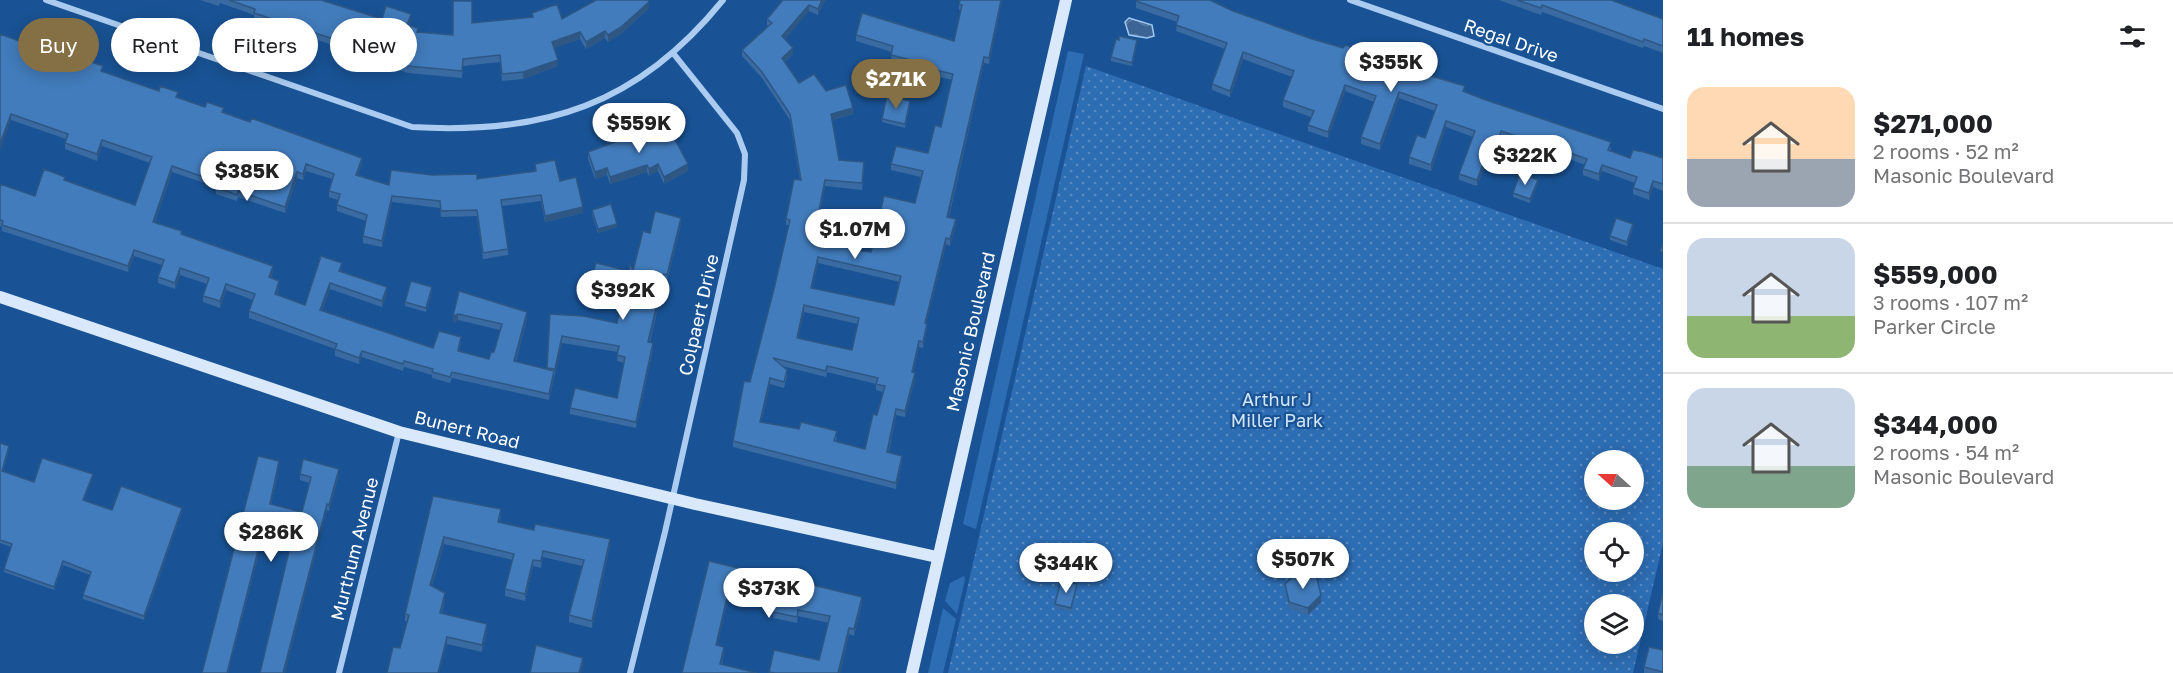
<!DOCTYPE html>
<meta charset="utf-8">
<style>
:root{--surface:#fff;--page:#f2f2f2;--text:#202124;--muted:#757577;--line:#e0e0e0;--accent:#847044}
body{margin:0;font-family:"Golos Text",sans-serif;background:var(--page);color:var(--text);height:100vh;display:flex;flex-direction:column;font-size:22px;white-space:nowrap}
*{box-sizing:border-box;margin:0}
p{font-size:20px;color:var(--muted)}
.icon{flex:none;width:33px;height:33px;fill:none;stroke:currentColor;stroke-width:2;stroke-linecap:round;stroke-linejoin:round}
.map{position:relative;flex:1;overflow:hidden}
.drawer{display:flex;flex-direction:column;background:var(--surface);width:510px}
.drawer>*{flex:none}
.banner{position:absolute;left:18px;top:18px;width:570px;height:54px;display:flex;gap:12px}
.needle{width:39px;rotate:291deg}
.fabs{position:absolute;left:1584px;top:450px;display:grid;gap:12px}
.fabs a{display:grid;place-items:center;width:60px;height:60px;border-radius:50%;background:var(--surface);box-shadow:0 3px 15px #0003;font-size:30px}
.price{position:absolute;translate:-50% -51px;padding:0 14px;border-radius:21px;background:#fff;color:#222;font-size:20px;line-height:39px;filter:drop-shadow(0 2px 3px #0008)}
.price::after{content:'';position:absolute;left:50%;top:36px;width:18px;height:14px;margin-left:-9px;background:inherit;clip-path:polygon(0 0,100% 0,50% 100%)}
.price.active{background:var(--accent);color:#fff}
ul{padding:0;list-style:none}
li{display:flex;align-items:center;gap:18px;height:150px;padding:0 24px}
li+li{border-top:2px solid var(--line)}
li span{display:grid;place-items:center;flex:none;width:168px;height:120px;border-radius:18px;color:#555}
li>.icon{margin-inline-start:auto}
span .icon{width:72px;height:72px;fill:#fffc;stroke-width:1}
li b{font-size:26px}
h2{display:flex;justify-content:space-between;align-items:center;height:72px;padding:0 24px;font-size:26px}
.chip{padding:0 21px;border-radius:27px;background:var(--surface);box-shadow:0 3px 15px #0003;font-size:21px;line-height:54px}
.chip.active{background:var(--accent);color:#fff}
main{display:flex;flex:1;min-height:0}
.map>svg:first-child{display:block}
.grass{fill:#2d6db3}
.park{fill:url(#park-dots);fill-rule:evenodd}
.water{fill:url(#water-waves);stroke:#9ec8f2;stroke-width:1.5}
.lines{fill:none;stroke-linecap:round;stroke-linejoin:round}
.street{stroke:#abccf0;stroke-width:6}
.secondary{stroke:#d9e9fb;stroke-width:12}
.wall{fill:#396ba2;fill-rule:evenodd}
.shaded-wall{fill:#2e5784}
.building{fill:#427cbc;stroke:#2e5784;stroke-width:1.5;fill-rule:evenodd}
.labels{text-anchor:middle;stroke-width:4.5;stroke-linejoin:round;paint-order:stroke}
.street-label{font-size:18px;fill:#fff;stroke:#195395}
.park-label{font-size:18px;fill:#d2e6fb;stroke:#195395}
</style>
<main>
<div class="map">
<svg width="1663" height="673" viewBox="0 0 1663 673">
<defs>
<pattern id="park-dots" width="8" height="8" patternUnits="userSpaceOnUse" patternTransform="scale(1.5)"><rect width="8" height="8" fill="#2d6db3"/><path d="M2 2h.1M6 6h.1" fill="none" stroke="#578ac2" stroke-width="1.8" stroke-linecap="round"/></pattern>
<pattern id="water-waves" width="16" height="10" patternUnits="userSpaceOnUse" patternTransform="scale(1.5)"><rect width="16" height="10" fill="#3c6595"/><path d="M0 5q4-4 8 0t8 0" fill="none" stroke="#597ca5"/></pattern>
</defs>
<rect width="100%" height="100%" fill="#195395"/>
<g class="grass">
<polygon points="1068,51 1084,54 976,529 963,524"/>
<polygon points="964,576 965,580 957,614 945,601 950,583"/>
<polygon points="943,608 956,619 943,673 928,673"/>
</g>
<path class="park" d="M1086,66L1663,269V543L1633,673H948ZM1594,460H1634V500H1594ZM1594,532H1634V572H1594ZM1594,604H1634V644H1594Z"/>
<polygon class="water" points="1129,18 1152,25 1154,36 1147,38 1129,35 1125,22"/>
<g class="lines">
<g class="street">
<path d="M46,0L412,127C544,135 638,105 723,0"/>
<polyline points="1350,0 1663,109"/>
<polyline points="339,673 399,432"/>
<polyline points="630,673 665,532 744,180 745,154 737,133 673,53"/>
</g>
<g class="secondary">
<polyline points="0,297 399,432 695,504 937,557"/>
<polyline points="912,673 1066,0"/>
</g>
</g>
<g class="wall">
<polygon points="200,0 321,0 382,19 411,20 409,26 418,32 453,35 472,23 532,17 532,13 562,19 649,8 621,34 608,42 605,38 586,49 580,39 554,48 558,66 523,79 502,81 500,62 463,66 462,78 408,73 389,67 389,60 392,48 363,39 358,53 254,20 254,15 220,3 219,6"/>
<path d="M782,0H825L818,15L809,11L785,39L793,54L785,62L799,83L826,91L853,114L832,120L839,160L864,168L862,190L825,186L820,211L858,225L856,250L871,252L915,203L921,177L891,170V164L928,153L941,127L952,80L914,71V67L891,61L892,52L856,41V35L954,41L961,10H959V4L1002,0L989,64L984,63L949,217L956,225L950,246L946,244L926,324L927,330L923,348L919,347L913,372L915,379L905,417L896,415L889,453L902,462L896,489L733,447V441L750,382L774,289L789,225H786V219L800,180L790,120L762,78L742,56V50L768,26L767,25V19ZM818,263L900,282L894,305L812,288ZM804,312L858,324L852,350L798,338ZM782,366L826,377L827,372L876,384V390L883,392L877,415L865,449L836,441L837,437L761,423L770,384L784,388L787,376Z"/>
<polygon points="1499,0 1611,0 1663,19 1663,53 1644,46 1643,48 1542,12 1541,15"/>
<polygon points="1136,1 1233,11 1312,39 1393,65 1611,148 1610,151 1630,158 1663,158 1663,191 1653,187 1649,200 1633,194 1633,188 1635,183 1602,171 1599,181 1583,175 1583,169 1585,165 1553,153 1548,166 1533,161 1533,154 1535,149 1501,137 1498,147 1493,145 1477,186 1459,180 1459,174 1473,137 1446,127 1431,171 1409,164 1409,157 1425,138 1435,111 1399,98 1380,150 1361,144 1361,137 1374,102 1345,91 1328,138 1308,131 1308,125 1311,117 1283,107 1283,100 1292,77 1243,59 1230,97 1212,90 1212,84 1225,49 1176,31 1177,22 1136,8"/>
<polygon points="0,34 103,72 205,107 224,112 362,164 358,175 389,185 432,175 477,179 535,171 535,164 560,181 583,213 545,222 541,201 502,206 508,249 508,255 483,259 477,216 441,217 440,208 392,202 382,247 363,243 363,236 366,221 337,211 337,205 338,200 329,197 329,191 332,179 306,171 303,180 297,178 285,213 238,197 237,201 216,194 216,187 172,172 155,222 182,234 273,272 271,278 279,287 277,295 305,305 342,269 341,272 387,293 382,307 330,289 322,311 433,348 461,343 459,351 489,359 494,352 500,330 458,320 453,323 459,291 527,318 516,362 547,369 550,314 617,323 623,296 591,288 591,282 629,271 633,271 650,233 681,224 667,281 664,280 650,343 653,349 636,428 570,414 570,408 617,398 624,363 617,361 618,352 562,343 549,400 452,378 450,383 432,378 432,375 404,367 403,371 362,357 359,364 335,356 335,349 249,318 249,311 253,300 226,290 220,308 203,302 203,296 207,284 180,275 175,289 158,283 158,277 162,265 134,256 128,272 2,231 2,227 0,226 0,184 35,196 65,180 135,205 150,163 102,146 97,161 65,149 65,143 66,139 11,120"/>
<polygon points="1137,43 1132,66 1111,61 1111,57"/>
<polygon points="910,104 905,128 882,122 882,119"/>
<polygon points="656,140 688,171 664,184 658,171 649,176 647,172 610,184 607,175 595,179 588,159 588,152"/>
<polygon points="1538,183 1530,203 1513,197 1513,193"/>
<polygon points="592,210 617,227 598,233 592,214"/>
<polygon points="1633,227 1627,246 1610,240 1610,236"/>
<polygon points="432,291 426,312 405,306 405,302"/>
<polygon points="0,443 9,449 3,471 34,482 93,477 84,500 112,510 182,511 144,620 83,599 83,595 90,575 63,565 54,590 4,572 4,569 11,547 0,543"/>
<polygon points="279,467 271,504 302,512 309,483 300,480 300,474 339,474 329,511 327,510 294,532 266,525 228,673"/>
<polygon points="433,496 501,516 499,522 534,530 610,545 592,628 569,622 569,615 582,566 543,557 541,568 533,566 525,601 505,596 505,589 513,560 444,544 432,586 445,600 442,613 487,630 482,652 447,644 405,621 405,614"/>
<polygon points="709,561 762,574 797,581 862,603 854,636 849,634 840,673 769,673 774,650 819,660 829,623 798,616 797,623 773,618 774,607 728,599 717,645 724,654 722,664 682,673"/>
<polygon points="1285,584 1321,602 1308,615 1289,609 1285,591"/>
<polygon points="1077,588 1071,612 1055,608 1055,604"/>
<polygon points="1663,596 1663,621 1658,619 1658,613"/>
<polygon points="1663,650 1663,673 1644,673 1644,667"/>
</g>
<g class="shaded-wall">
<polygon points="822,0 825,0 818,15 818,9"/>
<polygon points="1001,0 1002,0 989,64 989,58"/>
<polygon points="649,2 649,8 621,34 608,42 608,35"/>
<polygon points="809,5 809,11 782,43 782,36"/>
<polygon points="411,14 411,20 407,32 407,25"/>
<polygon points="605,31 605,38 586,49 586,42"/>
<polygon points="363,32 363,39 358,53 358,47"/>
<polygon points="580,32 580,39 552,49 552,42"/>
<polygon points="793,48 793,54 782,64 782,58"/>
<polygon points="1243,52 1243,59 1230,97 1230,91"/>
<polygon points="984,57 984,63 947,223 947,217"/>
<polygon points="558,60 558,66 523,79 523,72"/>
<polygon points="1345,85 1345,91 1328,138 1328,132"/>
<polygon points="1399,92 1399,98 1380,150 1380,144"/>
<polygon points="853,108 853,114 831,120 831,114"/>
<polygon points="11,114 11,120 0,150 0,144"/>
<polygon points="1446,121 1446,127 1431,171 1431,165"/>
<polygon points="1501,131 1501,137 1498,147 1498,141"/>
<polygon points="1493,139 1493,145 1477,186 1477,180"/>
<polygon points="102,140 102,146 97,161 97,154"/>
<polygon points="1553,147 1553,153 1548,166 1548,159"/>
<polygon points="362,158 362,164 356,181 356,175"/>
<polygon points="306,164 306,171 303,180 303,174"/>
<polygon points="658,164 658,171 649,176 649,169"/>
<polygon points="688,164 688,171 664,184 664,177"/>
<polygon points="647,165 647,172 610,184 610,177"/>
<polygon points="1602,165 1602,171 1599,181 1599,174"/>
<polygon points="172,166 172,172 153,228 153,222"/>
<polygon points="607,168 607,175 595,179 595,172"/>
<polygon points="297,172 297,178 285,213 285,207"/>
<polygon points="825,180 825,186 819,217 819,211"/>
<polygon points="1538,180 1538,183 1530,203 1530,199"/>
<polygon points="1653,181 1653,187 1649,200 1649,193"/>
<polygon points="392,196 392,202 382,247 382,241"/>
<polygon points="583,207 583,213 545,222 545,216"/>
<polygon points="681,218 681,224 667,281 667,275"/>
<polygon points="956,219 956,225 950,246 950,239"/>
<polygon points="617,224 617,227 598,233 598,229"/>
<polygon points="1633,224 1633,227 1627,246 1627,242"/>
<polygon points="946,238 946,244 925,329 925,323"/>
<polygon points="134,250 134,256 128,272 128,266"/>
<polygon points="818,257 818,263 811,294 811,288"/>
<polygon points="273,266 273,272 269,283 269,277"/>
<polygon points="180,268 180,275 175,289 175,283"/>
<polygon points="664,274 664,280 648,348 648,342"/>
<polygon points="279,281 279,287 275,300 275,294"/>
<polygon points="330,283 330,289 320,316 320,310"/>
<polygon points="226,284 226,290 220,308 220,301"/>
<polygon points="387,287 387,293 382,307 382,301"/>
<polygon points="432,287 432,291 426,312 426,308"/>
<polygon points="804,305 804,312 797,344 797,338"/>
<polygon points="527,312 527,318 514,367 514,361"/>
<polygon points="458,314 458,320 453,323 453,316"/>
<polygon points="927,324 927,330 923,348 923,342"/>
<polygon points="562,336 562,343 555,375 555,369"/>
<polygon points="461,337 461,343 458,357 458,351"/>
<polygon points="919,341 919,347 912,378 912,372"/>
<polygon points="653,343 653,349 636,428 636,422"/>
<polygon points="362,351 362,357 359,364 359,358"/>
<polygon points="554,371 554,377 549,400 549,394"/>
<polygon points="915,373 915,379 905,417 905,411"/>
<polygon points="770,378 770,384 760,428 760,422"/>
<polygon points="896,409 896,415 887,459 887,452"/>
<polygon points="9,446 9,449 2,475 2,471"/>
<polygon points="902,456 902,462 896,489 896,483"/>
<polygon points="279,461 279,467 270,510 270,504"/>
<polygon points="339,469 339,474 329,511 329,505"/>
<polygon points="93,474 93,477 83,503 83,500"/>
<polygon points="327,504 327,510 285,673 283,673"/>
<polygon points="182,508 182,511 144,620 144,616"/>
<polygon points="266,519 266,525 228,673 227,673"/>
<polygon points="444,537 444,544 430,592 430,585"/>
<polygon points="610,539 610,545 592,628 592,621"/>
<polygon points="543,551 543,557 541,568 541,561"/>
<polygon points="533,560 533,566 525,601 525,594"/>
<polygon points="63,561 63,565 54,590 54,587"/>
<polygon points="445,593 445,600 440,619 440,613"/>
<polygon points="728,593 728,599 716,651 716,645"/>
<polygon points="1321,595 1321,602 1308,615 1308,608"/>
<polygon points="862,597 862,603 854,636 854,629"/>
<polygon points="487,624 487,630 482,652 482,645"/>
<polygon points="849,628 849,634 840,673 838,673"/>
<polygon points="447,637 447,644 439,673 438,673"/>
<polygon points="724,647 724,654 720,670 720,664"/>
<polygon points="583,658 583,665 581,673 579,673"/>
</g>
<g class="building">
<polygon points="229,0 321,0 382,19 386,6 411,14 407,25 418,28 417,32 453,35 453,1 472,1 472,23 533,17 532,13 557,4 562,19 596,0 648,0 649,2 621,27 608,35 605,31 586,42 580,32 552,42 558,60 523,72 502,74 500,55 463,59 462,71 408,66 389,60 394,42 363,32 358,47 254,13 255,9"/>
<path d="M783,0H822L818,9L809,5L782,36L793,48L782,58L799,83L814,74L826,91L846,85L853,108L831,114L839,160L864,162L862,183L825,180L819,211L858,219L855,250L871,252L884,196L915,203L923,171L891,164L896,146L928,153L935,125L941,127L953,74L914,65L915,61L891,55L893,46L856,35L862,13L954,41L962,5L959,4L960,0H1001L989,58L984,57L947,217L956,219L950,239L946,238L925,323L927,324L923,342L919,341L912,372L915,373L905,411L896,409L887,452L902,456L896,483L733,441L744,381L750,382L774,289L790,220L786,219L794,179L801,180L790,114L762,72L742,50L772,23L767,19ZM818,257L901,276L894,305L811,288ZM804,305L859,318L852,350L797,338ZM773,358L826,371L827,366L878,378L876,384L885,386L877,415L873,414L865,449L834,441L837,431L801,422L799,429L760,422L770,378L784,382L787,370Z"/>
<polygon points="1136,0 1210,0 1233,11 1312,39 1343,48 1346,45 1393,65 1465,86 1463,91 1483,99 1611,142 1608,150 1630,158 1633,150 1644,152 1663,158 1663,184 1653,181 1649,193 1633,188 1637,177 1602,165 1599,174 1583,169 1587,159 1553,147 1548,159 1533,154 1537,143 1501,131 1498,141 1493,139 1477,180 1459,174 1475,131 1446,121 1431,165 1409,157 1417,135 1425,138 1437,105 1399,92 1380,144 1361,137 1376,96 1345,85 1328,132 1308,125 1314,111 1283,100 1294,71 1243,52 1230,91 1212,84 1227,43 1176,25 1179,16 1136,1"/>
<polygon points="1517,0 1611,0 1663,19 1663,46 1644,39 1643,42 1542,5 1541,8"/>
<polygon points="0,34 22,42 23,38 103,66 101,71 159,91 160,86 178,92 176,97 205,107 207,102 224,108 222,112 250,122 251,118 362,158 356,175 389,185 391,170 432,175 477,174 477,179 536,171 535,164 555,160 560,181 576,177 583,207 545,216 541,195 501,200 508,249 483,253 477,210 441,211 440,201 392,196 382,241 363,236 367,215 337,205 340,194 329,191 334,174 306,164 303,174 297,172 285,207 238,191 237,195 216,187 218,182 172,166 153,222 182,231 181,234 273,266 269,277 279,281 275,294 305,305 321,256 342,263 339,271 387,287 382,301 330,283 320,310 433,348 439,331 461,337 458,351 489,359 491,352 494,352 502,324 458,314 453,316 459,291 527,312 514,361 554,371 549,394 452,372 450,377 432,372 433,369 404,361 403,364 362,351 359,358 335,349 337,344 249,311 255,294 226,284 220,301 203,296 209,278 180,268 175,283 158,277 164,260 134,250 128,266 2,225 3,221 0,220 0,184 35,196 44,169 65,177 64,180 135,205 152,157 102,140 97,154 65,143 68,134 11,114 0,144"/>
<polygon points="1119,36 1137,40 1132,63 1111,57 1116,39 1119,40"/>
<polygon points="887,95 910,101 905,124 882,119"/>
<polygon points="648,125 656,140 671,132 688,164 664,177 658,164 649,169 647,165 610,177 607,168 595,172 588,152 631,136"/>
<polygon points="1520,173 1538,180 1530,199 1513,193"/>
<polygon points="611,204 617,224 598,229 592,210"/>
<polygon points="655,211 681,218 667,275 664,274 648,342 653,343 636,422 570,408 575,388 617,398 625,357 617,355 619,346 562,336 555,369 547,368 550,314 583,316 617,323 624,290 591,282 596,263 629,271 630,264 633,271 643,231 650,233"/>
<polygon points="1616,218 1633,224 1627,242 1610,236"/>
<polygon points="1663,243 1663,252 1660,251"/>
<polygon points="411,281 432,287 426,308 405,302"/>
<polygon points="0,443 9,446 2,471 34,482 42,458 93,474 83,500 112,510 121,486 182,508 144,616 83,595 91,572 63,561 54,587 4,569 12,544 0,540"/>
<polygon points="258,456 279,461 270,504 302,512 311,477 300,474 303,459 339,469 329,505 327,504 283,673 260,673 295,526 266,519 227,673 202,673"/>
<polygon points="433,496 501,509 498,522 534,530 535,524 610,539 592,621 569,615 584,560 543,551 541,561 533,560 525,594 505,589 514,554 444,537 430,585 445,593 440,613 487,624 482,645 447,637 438,673 387,673 393,647 400,648 409,615 405,614"/>
<polygon points="709,561 762,574 797,577 796,581 862,597 854,629 849,628 838,673 775,673 769,672 774,650 819,660 830,616 798,610 797,617 773,612 775,601 728,593 716,645 724,647 720,664 757,673 682,673"/>
<polygon points="1299,571 1317,578 1321,595 1308,608 1289,602 1285,584"/>
<polygon points="1061,580 1077,584 1071,608 1055,604"/>
<polygon points="1662,596 1663,596 1663,615 1658,613"/>
<polygon points="536,645 583,658 579,673 530,673"/>
<polygon points="1649,647 1663,650 1663,672 1644,667"/>
</g>
<g class="labels">
<g class="street-label">
<text transform="translate(1511 41) rotate(19)" y="6">Regal Drive</text>
<text transform="translate(699 315) rotate(-77)" y="6">Colpaert Drive</text>
<text transform="translate(971 332) rotate(-77)" y="6">Masonic Boulevard</text>
<text transform="translate(467 430) rotate(14)" y="6">Bunert Road</text>
<text transform="translate(355 549) rotate(-76)" y="6">Murthum Avenue</text>
</g>
<g class="park-label">
<text x="1277" y="406">Arthur J<tspan x="1277" dy="21">Miller Park</tspan></text>
</g>
</g>
</svg>
<div class="fabs">
<a><svg class="needle" viewBox="-14 -14 28 28"><path d="M0-13l5 13h-10z" fill="#e53935"/><path d="M0 13l5-13h-10z" fill="#757577"/></svg></a>
<a><svg class="icon" aria-label="locate" viewBox="0 0 24 24"><circle cx="12" cy="12" r="6"/><path d="M12 2v4M12 18v4M2 12h4M18 12h4"/></svg></a>
<a><svg class="icon" aria-label="layers" viewBox="0 0 24 24"><path d="M12 4l9 5-9 5-9-5zM3 14l9 5 9-5"/></svg></a>
</div>
<b class="price" style="left:1391px;top:93px">$355K</b>
<b class="price active" style="left:896px;top:110px">$271K</b>
<b class="price" style="left:639px;top:154px">$559K</b>
<b class="price" style="left:1525px;top:186px">$322K</b>
<b class="price" style="left:247px;top:202px">$385K</b>
<b class="price" style="left:855px;top:260px">$1.07M</b>
<b class="price" style="left:623px;top:321px">$392K</b>
<b class="price" style="left:271px;top:563px">$286K</b>
<b class="price" style="left:1303px;top:590px">$507K</b>
<b class="price" style="left:1066px;top:594px">$344K</b>
<b class="price" style="left:769px;top:619px">$373K</b>
<div class="banner">
<a class="chip active">Buy</a>
<a class="chip">Rent</a>
<a class="chip">Filters</a>
<a class="chip">New</a>
</div>
</div>
<section class="drawer">
<h2>11 homes<svg class="icon" aria-label="filters" viewBox="0 0 24 24"><path d="M4 7h16M4 17h16"/><circle cx="9" cy="7" r="2"/><circle cx="15" cy="17" r="2"/></svg></h2>
<ul>
<li><span style="background:linear-gradient(#ffd9b3 60%,#9aa5b1 0)"><svg class="icon" aria-label="home" viewBox="0 0 24 24"><path d="M3 11l9-7 9 7M6 9v11h12V9"/></svg></span><div><b>$271,000</b><p>2 rooms · 52 m²</p><p>Masonic Boulevard</p></div></li>
<li><span style="background:linear-gradient(#c9d6e8 65%,#8fb573 0)"><svg class="icon" aria-label="home" viewBox="0 0 24 24"><path d="M3 11l9-7 9 7M6 9v11h12V9"/></svg></span><div><b>$559,000</b><p>3 rooms · 107 m²</p><p>Parker Circle</p></div></li>
<li><span style="background:linear-gradient(#c9d6e8 65%,#7fa58c 0)"><svg class="icon" aria-label="home" viewBox="0 0 24 24"><path d="M3 11l9-7 9 7M6 9v11h12V9"/></svg></span><div><b>$344,000</b><p>2 rooms · 54 m²</p><p>Masonic Boulevard</p></div></li>
</ul>
</section>
</main>
